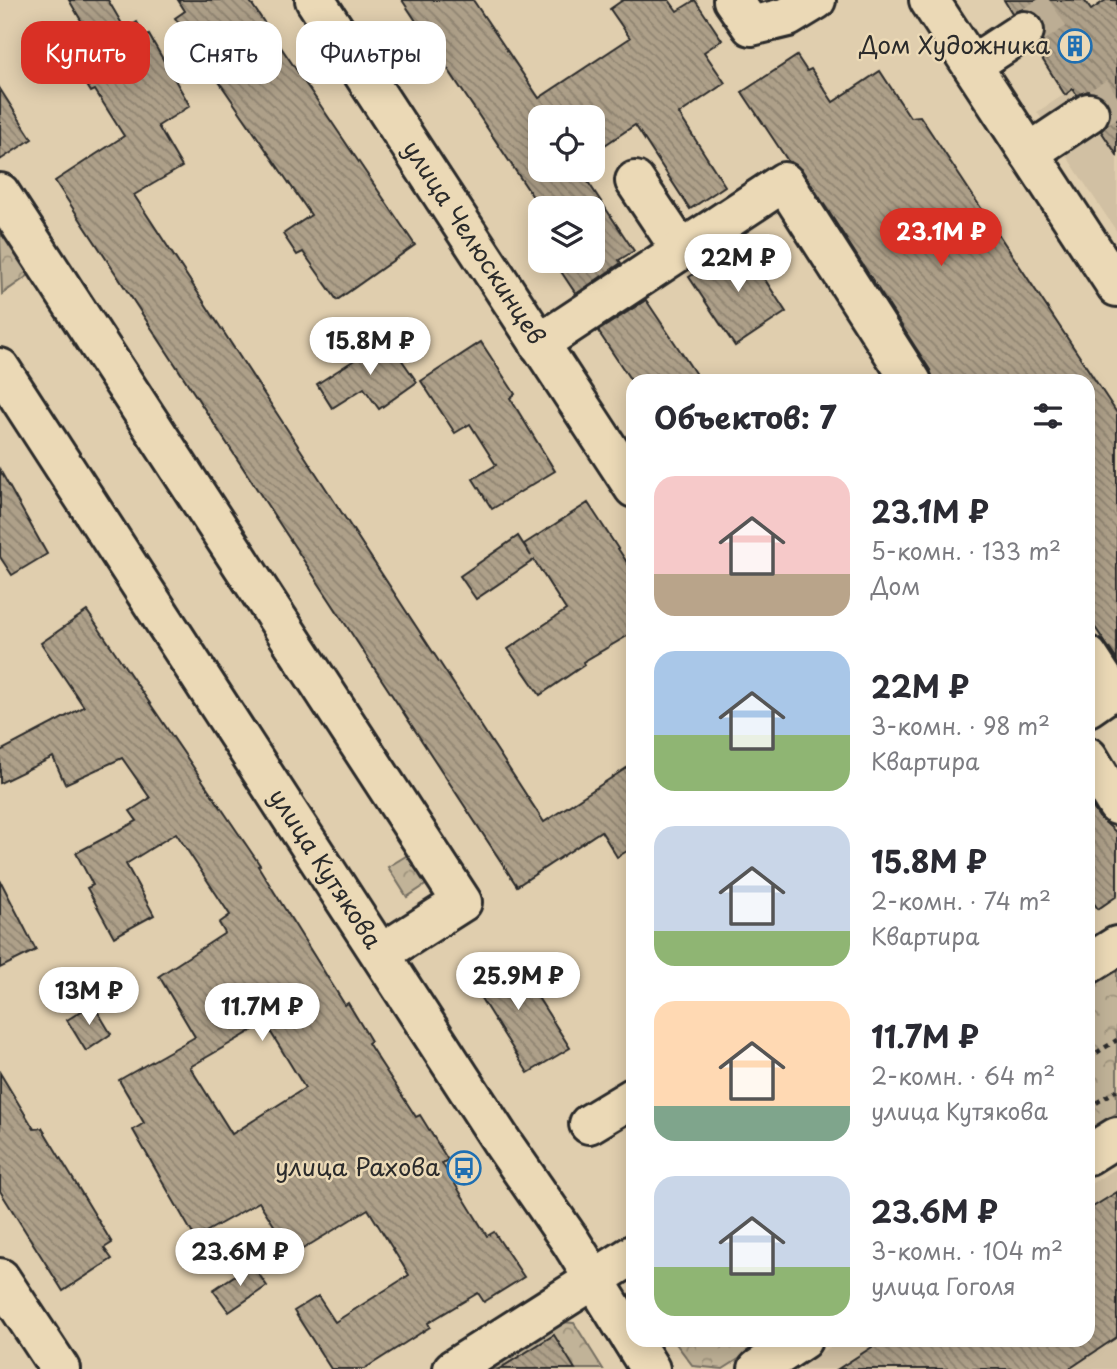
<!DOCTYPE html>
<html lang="ru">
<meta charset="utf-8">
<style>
:root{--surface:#fff;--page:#f2f2f3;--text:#2b2b33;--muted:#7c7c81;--accent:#d93025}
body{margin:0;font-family:"Playpen Sans",sans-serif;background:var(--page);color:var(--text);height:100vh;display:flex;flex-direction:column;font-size:26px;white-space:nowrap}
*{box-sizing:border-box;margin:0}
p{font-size:23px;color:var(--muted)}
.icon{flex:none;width:38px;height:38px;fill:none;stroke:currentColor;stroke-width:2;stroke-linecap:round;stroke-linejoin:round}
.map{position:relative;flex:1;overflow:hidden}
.details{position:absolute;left:626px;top:374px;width:469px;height:973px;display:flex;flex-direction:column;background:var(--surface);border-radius:21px;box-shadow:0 4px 18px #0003}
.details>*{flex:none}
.banner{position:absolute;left:21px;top:21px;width:500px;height:63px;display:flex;gap:14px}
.buttons{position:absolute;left:528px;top:105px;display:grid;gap:14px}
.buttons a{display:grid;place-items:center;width:77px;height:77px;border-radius:14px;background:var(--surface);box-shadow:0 4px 18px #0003;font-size:35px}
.price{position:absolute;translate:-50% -60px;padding:0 16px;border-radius:24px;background:#fff;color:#222;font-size:23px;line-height:46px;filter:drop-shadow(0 2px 4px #0008)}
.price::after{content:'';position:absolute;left:50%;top:42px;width:21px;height:16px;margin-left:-10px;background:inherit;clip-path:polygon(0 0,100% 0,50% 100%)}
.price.current{background:var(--accent);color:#fff}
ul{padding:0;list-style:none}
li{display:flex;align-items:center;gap:21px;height:175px;padding:0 28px}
li span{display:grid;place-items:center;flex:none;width:196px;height:140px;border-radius:21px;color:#555}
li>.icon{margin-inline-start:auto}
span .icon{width:84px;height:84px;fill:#fffc;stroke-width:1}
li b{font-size:30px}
h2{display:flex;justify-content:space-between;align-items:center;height:84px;padding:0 28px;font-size:30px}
.chip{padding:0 24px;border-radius:21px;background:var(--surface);box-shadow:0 4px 18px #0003;font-size:24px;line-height:63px}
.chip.current{background:var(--accent);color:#fff}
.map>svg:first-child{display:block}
.built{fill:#d1c0a3}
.park{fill:url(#park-crowns);stroke:#766f62;stroke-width:2}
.building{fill:url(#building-back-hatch);stroke:#2b2b2b;stroke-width:2;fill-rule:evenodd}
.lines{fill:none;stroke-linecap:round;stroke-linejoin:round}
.minor-tunnel{stroke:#bcad94;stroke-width:38;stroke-dasharray:38 19;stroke-linecap:butt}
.minor-casing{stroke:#2b2b2b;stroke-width:44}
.major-casing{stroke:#2b2b2b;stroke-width:44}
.path{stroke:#2b2b2b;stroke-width:4.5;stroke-dasharray:5 5;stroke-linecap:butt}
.minor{stroke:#ebd9b6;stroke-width:38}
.major{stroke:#ebd9b6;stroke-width:38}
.labels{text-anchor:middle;stroke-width:5;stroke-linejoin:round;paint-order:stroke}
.poi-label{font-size:24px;fill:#2b2b2b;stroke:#ebd9b6;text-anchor:end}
.street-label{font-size:24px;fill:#2b2b2b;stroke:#ebd9b6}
</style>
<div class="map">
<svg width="1117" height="1369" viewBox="0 0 1117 1369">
<defs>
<pattern id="park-crowns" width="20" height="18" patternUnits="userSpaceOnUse" patternTransform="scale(1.75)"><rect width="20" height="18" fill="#c1b398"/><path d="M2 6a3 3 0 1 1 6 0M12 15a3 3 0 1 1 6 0" fill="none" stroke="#9d927c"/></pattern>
<pattern id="building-back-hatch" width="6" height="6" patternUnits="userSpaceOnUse" patternTransform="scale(1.75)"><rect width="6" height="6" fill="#aea089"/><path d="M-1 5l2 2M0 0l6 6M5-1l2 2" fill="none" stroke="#8e8370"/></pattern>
</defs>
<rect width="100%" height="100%" fill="#e0ceae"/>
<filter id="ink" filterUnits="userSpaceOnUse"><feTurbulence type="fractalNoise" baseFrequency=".0143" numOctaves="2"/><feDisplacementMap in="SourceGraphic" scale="14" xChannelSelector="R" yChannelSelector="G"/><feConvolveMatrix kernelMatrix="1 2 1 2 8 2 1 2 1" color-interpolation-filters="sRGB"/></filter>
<g filter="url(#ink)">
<g class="built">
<polygon points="1117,61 1117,232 1037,112"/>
<polygon points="1117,1168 1117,1369 795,1369 840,1341 1088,1340 1089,1185"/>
</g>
<g class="park">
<polygon points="8,231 36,270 2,294 0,237"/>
<polygon points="414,851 436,878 407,897 388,867"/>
<polygon points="1117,966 1117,1113 1089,1132 1088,985"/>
<polygon points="562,1322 574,1323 603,1369 480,1369"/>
<polygon points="674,1341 767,1341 723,1369 693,1366"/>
</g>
<g class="building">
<polygon points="69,0 108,0 125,29 137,22 146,37 149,35 190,106 158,126 182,167 134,195 544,822 634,763 634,847 617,857 601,831 517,886 55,181 124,136 95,90 91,92 72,61 96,46"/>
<polygon points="178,0 249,0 415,245 337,300 303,252 297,255 283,234 311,215 175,18 185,11"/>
<polygon points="402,0 473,0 539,98 630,38 610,9 623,0 669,0 677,11 695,0 722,40 704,52 725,83 679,114 725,186 690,209 635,125 593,153 593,117 541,117 541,170 580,170 634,251 619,260 621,263 576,294 554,261 593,261 593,208 541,209"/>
<polygon points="1004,0 1084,0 1091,10 1106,0 1117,0 1117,155 1101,131 1108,123 1111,112 1107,100 1099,94 1088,91 1077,95 1073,89 1065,95 1036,49 1043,41 1046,30 1042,19 1034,12 1023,9 1012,13"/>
<polygon points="797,56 807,71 811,69 833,102 880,71 910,117 920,116 1117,413 1117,660 1088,617 1088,382 934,382 930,370 802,170 788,161 742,92"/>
<polygon points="0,89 32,139 0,160"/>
<polygon points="741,243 786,312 735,346 689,277"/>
<polygon points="646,300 701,382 632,382 598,331"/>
<polygon points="387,339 417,382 379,409 364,388 332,408 317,384"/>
<polygon points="481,342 515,394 510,398 555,471 492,509 473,479 496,465 470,424 455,433 421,381"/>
<polygon points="0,470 47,554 12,575 0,557"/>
<polygon points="588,503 634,573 634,632 583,662 584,665 540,695 508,649 566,610 534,560 476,599 460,576 518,536 531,556 524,544"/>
<path d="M87,611L260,865L258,866L345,1005L348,1003L371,1041L368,1043L416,1117L420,1115L448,1160L442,1163L487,1236L494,1232L524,1277L484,1302L478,1293L428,1323L430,1327L364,1369H331L294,1311L318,1296L335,1322L409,1275L368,1209L293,1255L259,1202L195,1238L133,1130L144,1123L119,1080L195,1037L159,976L225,933L219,923L230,915L176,833L126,864L154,915L114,937L87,888L93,885L76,853L137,821L130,811L150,798L122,758L65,784L53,757L0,783V751L84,707L41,643ZM265,1023L305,1088L232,1134L190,1067Z"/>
<polygon points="1088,800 1099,817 1117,833 1117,896 1098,909 1088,895"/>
<polygon points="0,880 36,950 0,968"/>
<polygon points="508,950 570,1048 528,1073 467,976"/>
<polygon points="93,1004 111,1034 86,1051 67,1020"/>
<polygon points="0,1073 34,1129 42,1128 112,1243 104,1248 112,1259 63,1291 0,1191"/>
<polygon points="1117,1192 1117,1337 1069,1369 838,1369 883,1340 1088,1340 1088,1210"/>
<polygon points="252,1264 267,1286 229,1312 213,1290"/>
<polygon points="554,1335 575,1369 499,1369"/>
</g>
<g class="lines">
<g class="minor-tunnel">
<polyline points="1024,31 1072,0"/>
<polyline points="1089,113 1117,96"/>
</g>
<defs>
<g id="minor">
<path id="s1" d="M315,0L634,488"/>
<polyline points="733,0 751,26 788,17 816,0"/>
<polyline points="972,65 1024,31"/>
<polyline points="1029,153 1089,113"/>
<polyline points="635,181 681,250"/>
<polyline points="0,193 462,902 382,953"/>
<polyline points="539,344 784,182 912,382"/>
<path id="s2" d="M0,368L502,1142L571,1242L650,1369"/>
<polyline points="1088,656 1111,691 1088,707"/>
<polyline points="1088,757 1117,805"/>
<polyline points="1088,964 1117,946"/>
<polyline points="589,1124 634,1097"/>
<polyline points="1088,1155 1117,1137"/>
<polyline points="0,1278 60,1369"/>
<polyline points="453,1369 634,1254"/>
<polyline points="758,1369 802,1340"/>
</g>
<polyline id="major" points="929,0 1117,287"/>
</defs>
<use href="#minor" class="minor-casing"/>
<use href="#major" class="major-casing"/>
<g class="path">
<polyline points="1088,1058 1117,1040"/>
<polyline points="1088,1108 1117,1090"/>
</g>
<use href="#minor" class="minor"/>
<use href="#major" class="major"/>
</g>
</g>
<defs>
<symbol id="building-ring" viewBox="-11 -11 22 22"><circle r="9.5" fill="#ebd9b6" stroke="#1f6fb2" stroke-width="1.5"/><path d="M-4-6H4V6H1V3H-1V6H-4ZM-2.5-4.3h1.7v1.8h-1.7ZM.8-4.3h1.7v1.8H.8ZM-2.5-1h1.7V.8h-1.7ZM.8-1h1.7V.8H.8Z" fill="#1f6fb2"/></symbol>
<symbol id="bus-ring" viewBox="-11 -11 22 22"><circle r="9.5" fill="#ebd9b6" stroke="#1f6fb2" stroke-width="1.5"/><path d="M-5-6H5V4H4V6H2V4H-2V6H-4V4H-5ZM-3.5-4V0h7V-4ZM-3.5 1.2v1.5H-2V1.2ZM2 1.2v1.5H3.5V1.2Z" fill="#1f6fb2"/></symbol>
</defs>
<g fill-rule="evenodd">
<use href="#building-ring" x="1056" y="27" width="38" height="38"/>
<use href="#bus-ring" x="445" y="1149" width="38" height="38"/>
</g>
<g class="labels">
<g class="poi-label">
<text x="1050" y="54">Дом Художника</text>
<text x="440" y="1176">улица Рахова</text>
</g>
<g class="street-label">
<text dy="8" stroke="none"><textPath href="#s1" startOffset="290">улица Челюскинцев</textPath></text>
<text dy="8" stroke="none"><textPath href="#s2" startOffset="597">улица Кутякова</textPath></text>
</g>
</g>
</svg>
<div class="buttons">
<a><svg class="icon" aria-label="locate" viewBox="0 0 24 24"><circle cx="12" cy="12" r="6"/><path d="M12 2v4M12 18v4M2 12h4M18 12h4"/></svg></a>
<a><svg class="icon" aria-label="layers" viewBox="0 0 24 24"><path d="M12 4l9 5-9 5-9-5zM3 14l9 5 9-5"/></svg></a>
</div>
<b class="price current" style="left:941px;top:268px">23.1M ₽</b>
<b class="price" style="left:738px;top:294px">22M ₽</b>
<b class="price" style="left:370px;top:377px">15.8M ₽</b>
<b class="price" style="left:518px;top:1012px">25.9M ₽</b>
<b class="price" style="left:89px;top:1027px">13M ₽</b>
<b class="price" style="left:262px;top:1043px">11.7M ₽</b>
<b class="price" style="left:240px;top:1288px">23.6M ₽</b>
<div class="banner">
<a class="chip current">Купить</a>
<a class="chip">Снять</a>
<a class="chip">Фильтры</a>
</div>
<section class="details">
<h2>Объектов: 7<svg class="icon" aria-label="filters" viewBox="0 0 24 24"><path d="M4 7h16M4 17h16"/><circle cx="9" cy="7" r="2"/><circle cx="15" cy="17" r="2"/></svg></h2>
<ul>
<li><span style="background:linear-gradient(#f6c9c9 70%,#b9a48a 0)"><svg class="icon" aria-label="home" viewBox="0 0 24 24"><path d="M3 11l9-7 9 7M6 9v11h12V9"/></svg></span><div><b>23.1M ₽</b><p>5-комн. · 133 m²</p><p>Дом</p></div></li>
<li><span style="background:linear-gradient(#a9c7e8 60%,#8fb573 0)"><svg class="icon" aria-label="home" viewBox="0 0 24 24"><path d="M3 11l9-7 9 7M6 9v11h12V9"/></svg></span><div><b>22M ₽</b><p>3-комн. · 98 m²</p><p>Квартира</p></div></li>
<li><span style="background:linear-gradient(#c9d6e8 75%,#8fb573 0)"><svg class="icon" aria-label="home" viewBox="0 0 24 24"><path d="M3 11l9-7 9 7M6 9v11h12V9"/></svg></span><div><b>15.8M ₽</b><p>2-комн. · 74 m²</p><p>Квартира</p></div></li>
<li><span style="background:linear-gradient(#ffd9b3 75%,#7fa58c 0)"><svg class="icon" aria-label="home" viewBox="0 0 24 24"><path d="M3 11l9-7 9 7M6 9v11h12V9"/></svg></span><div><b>11.7M ₽</b><p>2-комн. · 64 m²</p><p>улица Кутякова</p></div></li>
<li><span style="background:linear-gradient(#c9d6e8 65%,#8fb573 0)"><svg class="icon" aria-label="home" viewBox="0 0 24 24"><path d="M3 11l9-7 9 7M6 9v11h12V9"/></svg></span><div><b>23.6M ₽</b><p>3-комн. · 104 m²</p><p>улица Гоголя</p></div></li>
</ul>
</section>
</div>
